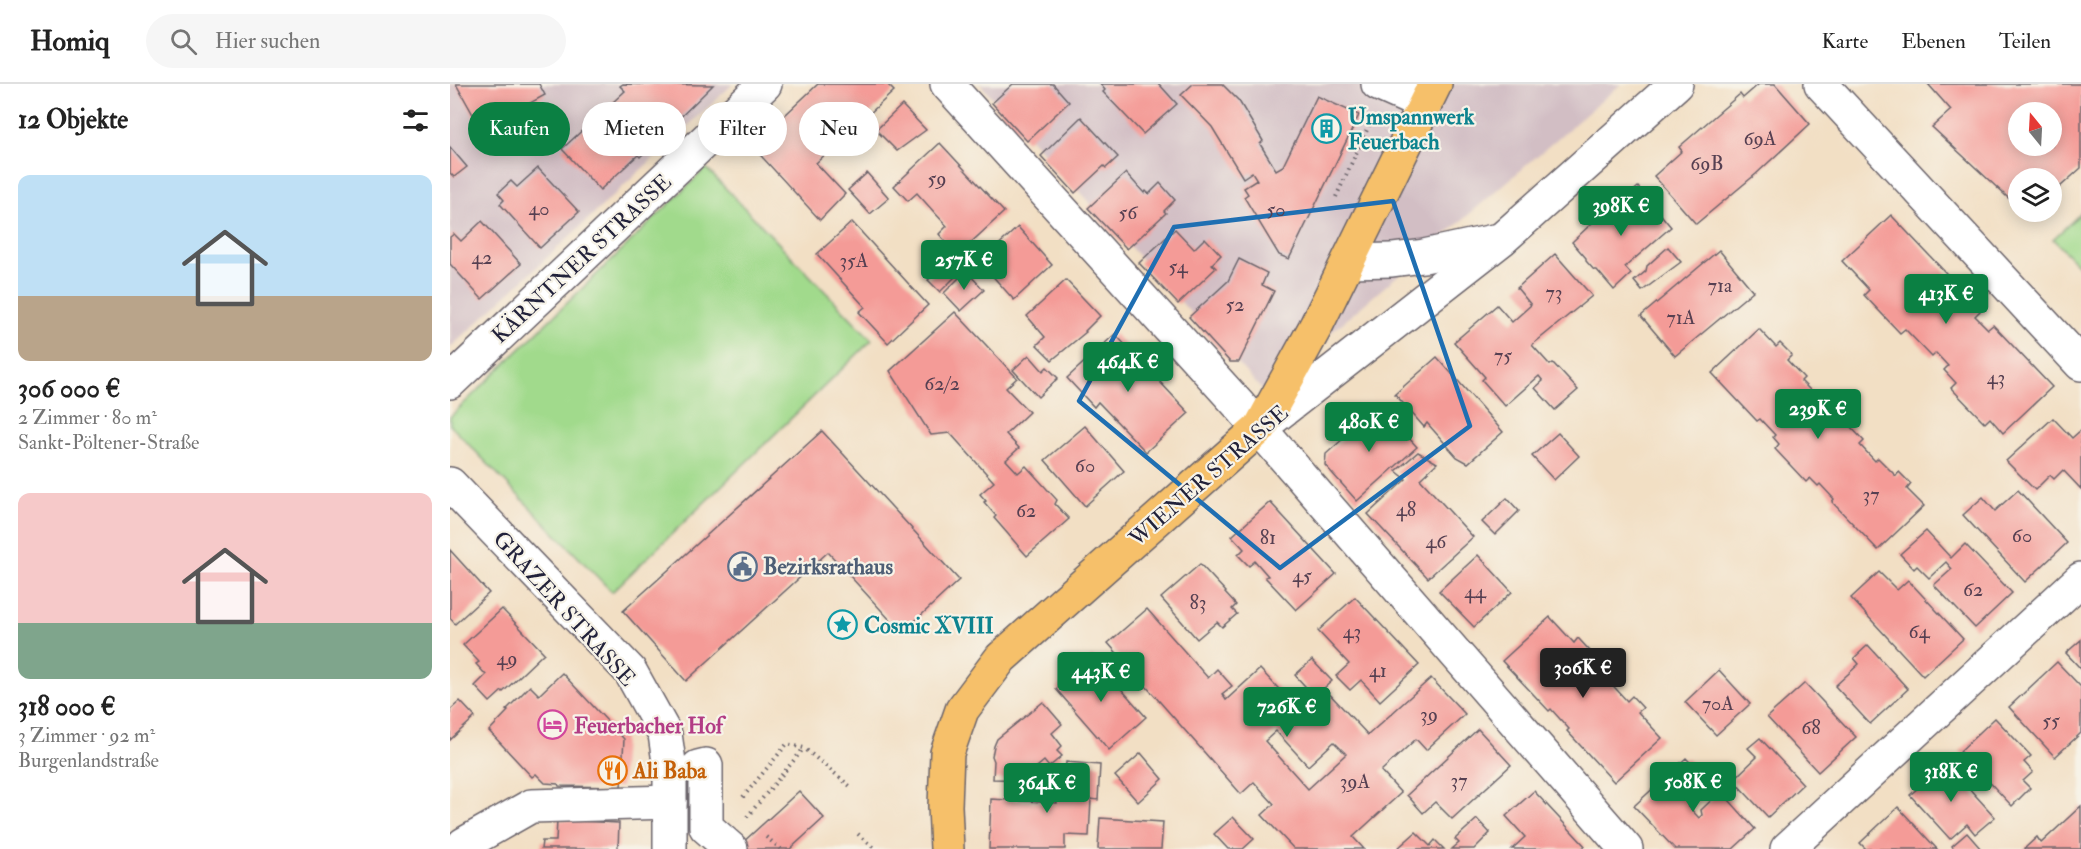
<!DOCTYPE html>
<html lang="de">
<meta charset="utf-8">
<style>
:root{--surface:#fff;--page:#f6f6f6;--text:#222;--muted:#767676;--line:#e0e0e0;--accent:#0b8043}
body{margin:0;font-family:"IM FELL Double Pica",serif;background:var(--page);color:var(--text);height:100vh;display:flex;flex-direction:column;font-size:22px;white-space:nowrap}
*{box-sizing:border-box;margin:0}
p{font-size:20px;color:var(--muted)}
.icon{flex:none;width:33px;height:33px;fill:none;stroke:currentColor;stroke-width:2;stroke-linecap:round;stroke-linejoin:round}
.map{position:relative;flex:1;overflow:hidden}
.side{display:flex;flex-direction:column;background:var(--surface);width:450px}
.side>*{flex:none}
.top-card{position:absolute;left:18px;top:18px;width:570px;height:54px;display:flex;gap:12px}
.needle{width:39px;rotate:342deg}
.fabs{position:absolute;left:1558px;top:18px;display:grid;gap:12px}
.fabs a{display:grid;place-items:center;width:54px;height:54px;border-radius:50%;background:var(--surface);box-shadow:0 3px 15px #0003;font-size:30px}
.price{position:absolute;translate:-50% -51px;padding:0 14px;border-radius:6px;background:var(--accent);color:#fff;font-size:20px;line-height:39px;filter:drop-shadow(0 2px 3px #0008)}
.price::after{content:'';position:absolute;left:50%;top:36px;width:18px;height:14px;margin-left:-9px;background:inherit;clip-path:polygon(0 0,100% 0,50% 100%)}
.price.selected{background:#222;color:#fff}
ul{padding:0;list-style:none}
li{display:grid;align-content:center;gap:12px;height:318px;padding:0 18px}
li span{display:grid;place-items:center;height:186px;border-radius:12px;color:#555}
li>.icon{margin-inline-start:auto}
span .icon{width:108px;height:108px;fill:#fffc;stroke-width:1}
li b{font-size:26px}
h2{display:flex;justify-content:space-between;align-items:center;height:72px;padding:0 18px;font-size:26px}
.pill{padding:0 21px;border-radius:27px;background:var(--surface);box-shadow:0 3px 15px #0003;font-size:21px;line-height:54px}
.pill.selected{background:var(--accent);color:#fff}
header{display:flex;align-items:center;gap:36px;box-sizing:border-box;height:84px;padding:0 30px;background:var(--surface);border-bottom:2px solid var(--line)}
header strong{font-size:28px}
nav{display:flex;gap:33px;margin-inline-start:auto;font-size:21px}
.search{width:420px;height:54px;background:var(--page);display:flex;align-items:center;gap:15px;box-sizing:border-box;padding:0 21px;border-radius:33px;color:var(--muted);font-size:22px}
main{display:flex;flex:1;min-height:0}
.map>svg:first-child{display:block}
.industrial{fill:#d2bec4}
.green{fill:#a1da8c;stroke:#627e64;stroke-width:1.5}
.building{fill:#f49b97;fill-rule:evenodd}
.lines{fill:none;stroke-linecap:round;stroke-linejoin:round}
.minor-casing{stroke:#6b646b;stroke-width:36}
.major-casing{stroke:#6b646b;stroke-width:36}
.path{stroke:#6b646b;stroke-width:4;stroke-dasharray:1.5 4.5;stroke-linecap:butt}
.minor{stroke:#fff;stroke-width:33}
.major{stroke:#f6c06b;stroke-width:33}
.marked{fill:none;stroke:#1f6fb2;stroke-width:4.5;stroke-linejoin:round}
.labels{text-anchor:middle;stroke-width:4.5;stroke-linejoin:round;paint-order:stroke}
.number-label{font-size:20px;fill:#564052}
.culture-label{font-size:22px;font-weight:bold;fill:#0d838f;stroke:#f7f3e8;text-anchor:start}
.street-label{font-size:22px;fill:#22223b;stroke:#f7f3e8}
.service-label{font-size:22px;font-weight:bold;fill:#4e5e75;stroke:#f7f3e8;text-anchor:start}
.hotel-label{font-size:22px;font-weight:bold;fill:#b23c85;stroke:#f7f3e8;text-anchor:start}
.food-label{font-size:22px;font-weight:bold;fill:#c56008;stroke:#f7f3e8;text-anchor:start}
</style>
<header>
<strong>Homiq</strong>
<div class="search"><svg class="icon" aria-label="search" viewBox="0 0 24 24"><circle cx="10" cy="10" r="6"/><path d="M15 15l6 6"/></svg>Hier suchen</div>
<nav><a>Karte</a><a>Ebenen</a><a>Teilen</a></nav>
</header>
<main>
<section class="side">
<h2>12 Objekte<svg class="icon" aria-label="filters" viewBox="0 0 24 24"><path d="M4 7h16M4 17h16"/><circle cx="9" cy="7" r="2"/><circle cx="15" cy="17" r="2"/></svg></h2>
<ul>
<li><span style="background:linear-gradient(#bfe0f5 65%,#b9a48a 0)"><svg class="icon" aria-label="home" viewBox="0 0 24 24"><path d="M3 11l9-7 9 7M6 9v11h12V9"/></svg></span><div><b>306 000 €</b><p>2 Zimmer · 80 m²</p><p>Sankt-Pöltener-Straße</p></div></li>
<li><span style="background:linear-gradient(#f6c9c9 70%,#7fa58c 0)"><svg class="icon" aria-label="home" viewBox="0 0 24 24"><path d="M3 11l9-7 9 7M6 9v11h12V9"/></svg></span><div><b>318 000 €</b><p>3 Zimmer · 92 m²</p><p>Burgenlandstraße</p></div></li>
</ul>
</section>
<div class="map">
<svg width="1631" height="765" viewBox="0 0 1631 765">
<rect width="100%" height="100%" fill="#f7f3e8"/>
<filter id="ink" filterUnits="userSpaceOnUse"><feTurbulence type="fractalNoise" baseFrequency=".0167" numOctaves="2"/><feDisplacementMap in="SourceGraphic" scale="12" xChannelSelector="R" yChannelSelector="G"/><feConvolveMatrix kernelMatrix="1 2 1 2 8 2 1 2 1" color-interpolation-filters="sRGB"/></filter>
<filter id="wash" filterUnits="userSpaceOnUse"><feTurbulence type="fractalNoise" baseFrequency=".008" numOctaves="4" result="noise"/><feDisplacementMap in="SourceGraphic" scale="24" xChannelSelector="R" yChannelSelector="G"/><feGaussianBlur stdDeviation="1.35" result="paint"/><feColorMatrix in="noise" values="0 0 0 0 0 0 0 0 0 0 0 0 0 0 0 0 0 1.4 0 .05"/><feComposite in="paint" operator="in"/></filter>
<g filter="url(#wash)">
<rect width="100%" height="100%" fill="#f2dfc4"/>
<g class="industrial">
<polygon points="0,0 283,0 0,264"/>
<polygon points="530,0 1171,0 813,307"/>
</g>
<g class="green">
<polygon points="256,84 422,256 162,508 0,341 0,333"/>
<polygon points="1631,129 1631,184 1603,155"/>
</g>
<g id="blocks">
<g class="building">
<polygon points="6,0 89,0 95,11 69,25 72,30 34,50"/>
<polygon points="173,0 263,1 190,73 188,71 150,106 112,65 175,7 170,2"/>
<polygon points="368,0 437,0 444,7 366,79 395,110 370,136 302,62"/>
<polygon points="563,0 603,0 619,18 577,57 542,19"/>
<polygon points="650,0 709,0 727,20 693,50 653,8 655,6"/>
<polygon points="743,0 772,0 789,17 813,57 810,60 826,86 833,82 867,12 909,31 839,175 829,171 794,113 798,110 794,104 807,96 802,88 793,94 762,43 731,11"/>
<polygon points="1309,0 1325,0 1360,40 1306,90 1246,140 1204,92 1232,67 1229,63 1290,10 1293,14"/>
<path d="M1478,0H1631V84L1602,110V94H1569V124L1482,43L1501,26ZM1569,28H1602V62H1569Z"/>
<polygon points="452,21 476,46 447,67 426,46"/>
<polygon points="631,33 668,73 656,84 654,82 625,109 591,72"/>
<polygon points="490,59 554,128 516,163 514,160 505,169 489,150 497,142 484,128 467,109 458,117 444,102"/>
<polygon points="0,63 17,83 4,93 0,89"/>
<polygon points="88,84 129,128 90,164 50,120 54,116 48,109 61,97 67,103"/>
<polygon points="417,89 439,114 420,130 398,106"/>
<polygon points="676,89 694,109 696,107 699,110 710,99 725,116 714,127 716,129 677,165 638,124"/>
<polygon points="1188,103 1221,143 1175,183 1181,190 1164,206 1147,186 1144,186 1136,177 1136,174 1122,158 1160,122 1163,125"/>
<polygon points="1441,131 1531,226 1525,232 1538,245 1543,241 1602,303 1553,349 1540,334 1535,339 1501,304 1506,299 1494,286 1498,282 1486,269 1482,273 1455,245 1450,249 1414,211 1419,206 1392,177"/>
<polygon points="32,137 71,180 32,215 0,180 0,153 4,150 11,157"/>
<polygon points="402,138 478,221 438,259 409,228 415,223 367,170"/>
<polygon points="568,143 602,181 564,216 530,178"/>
<polygon points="725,145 744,165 755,154 771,171 762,180 766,184 728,220 689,179"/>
<polygon points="1218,163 1231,178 1192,207 1184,197 1196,187 1197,182"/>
<polygon points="1269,166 1303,207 1225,272 1191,232"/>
<polygon points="1105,170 1142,212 1082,261 1100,281 1103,279 1128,306 1105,326 1085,304 1093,297 1089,292 1055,322 1032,296 1035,293 1004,258 1047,221 1062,238 1081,221 1067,204"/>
<polygon points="500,175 511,187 490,208 478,196"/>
<polygon points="789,175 817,189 812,201 824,207 789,278 780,278 739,233 778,197"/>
<polygon points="516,187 534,206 511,227 494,209"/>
<polygon points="616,196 650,232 635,247 636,248 602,276 587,261 595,253 577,232"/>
<polygon points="505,228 567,294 556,304 579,328 556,350 569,364 556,376 568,389 576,382 607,416 605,420 619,435 577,472 544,434 546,432 534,418 536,417 530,410 544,398 500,349 481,351 440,287"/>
<polygon points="1309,245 1326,263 1330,259 1342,271 1337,276 1354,294 1351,297 1366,312 1369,310 1385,328 1390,324 1401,336 1398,340 1414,357 1410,361 1425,377 1428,374 1446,392 1449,388 1461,400 1457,405 1474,422 1428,466 1382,418 1384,415 1370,400 1368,402 1360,394 1356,398 1325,365 1329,360 1323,353 1325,351 1310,335 1307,337 1262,289"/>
<polygon points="665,250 739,329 696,368 648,318 644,323 617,294"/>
<polygon points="579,271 593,287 597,283 608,294 588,313 563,286"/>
<polygon points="987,273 1053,348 1018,379 1007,373 977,339 974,343 945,310"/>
<polygon points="930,322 967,363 907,417 875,381 876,370"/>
<polygon points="1603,334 1622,354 1631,346 1631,405 1613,386 1604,395 1600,391 1585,406 1556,377"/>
<polygon points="635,342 674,387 635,422 595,376"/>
<polygon points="372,347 509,496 452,549 378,468 236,597 173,527"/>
<polygon points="1108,349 1129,372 1104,396 1082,372"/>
<polygon points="968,368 987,379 970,395 1023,453 978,494 918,430 956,395 946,387"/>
<polygon points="1568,406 1617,459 1575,498 1513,431 1533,413 1545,427"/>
<polygon points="1057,414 1069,427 1045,451 1032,438"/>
<polygon points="820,418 886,490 846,526 815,493 818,492 805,477 799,482 788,471 794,465 782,452"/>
<polygon points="1476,447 1501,474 1515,460 1562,509 1525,544 1484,501 1502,485 1496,478 1479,494 1467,482 1464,485 1450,470"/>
<polygon points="0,466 39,509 5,540 0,534"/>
<polygon points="1028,471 1062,508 1024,543 989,507"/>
<polygon points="750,480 776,508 775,509 786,521 782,525 787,530 772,543 767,538 747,555 711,514"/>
<polygon points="1429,488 1447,506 1458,496 1513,555 1473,592 1401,514"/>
<polygon points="905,513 969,581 930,617 911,596 900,606 886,592 899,580 868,547"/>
<polygon points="52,525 94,569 53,608 52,607 40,618 25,602 36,591 26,580 29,578 13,561"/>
<path d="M697,525L758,594L767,585L782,602L772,610L776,616L810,585L842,619L846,614L854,622L864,612L845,591L862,576L882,597L874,604L918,651L981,594L1015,630L976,666L966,655L931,687L951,709L903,753L914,765H844L812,731L824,720L804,698L791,710L658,559ZM826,647L858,682L884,658L896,670L858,705L815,657Z"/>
<polygon points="1100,533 1124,559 1128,554 1140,567 1135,571 1177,617 1182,612 1193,624 1188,628 1212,654 1164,698 1117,647 1119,645 1101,625 1099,627 1052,577"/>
<polygon points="1631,556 1631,585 1616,569"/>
<polygon points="1418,561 1458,605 1420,640 1385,602 1409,580 1404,574"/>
<polygon points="642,572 696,633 659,666 606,605"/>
<polygon points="1607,578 1631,603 1631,649 1605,673 1559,623"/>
<polygon points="1269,586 1300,620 1266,651 1235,618"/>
<polygon points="112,589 174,655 171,703 109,702 108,700 95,699 86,690 82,693 39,647 58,627 56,626 80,602 89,611"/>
<polygon points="1355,599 1406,653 1368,688 1317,633"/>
<polygon points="10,617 25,633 0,656 0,626"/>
<polygon points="593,618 612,640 602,649 612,662 607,667 612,672 599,683 594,677 581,688 581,696 543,695 544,677 542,672 544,662 547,655"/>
<polygon points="1545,634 1581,672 1574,678 1583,688 1573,697 1580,704 1562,722 1510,667"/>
<polygon points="1028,645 1061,681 1002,735 985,718 973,729 957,711"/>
<polygon points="1310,654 1353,700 1318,733 1283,696 1307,673 1298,664"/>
<polygon points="691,669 713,695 688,718 665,692"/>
<polygon points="1236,674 1261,700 1238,722 1249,734 1252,731 1251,726 1271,707 1305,745 1283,765 1225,765 1184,722"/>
<polygon points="616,678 650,681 648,716 641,715 639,752 615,751 615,765 539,765 541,715 607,719 607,714 612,714"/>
<polygon points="1496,679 1545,733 1525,750 1517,740 1500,755 1460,711"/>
<polygon points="349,707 374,734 340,765 296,765 291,760"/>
<polygon points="1084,707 1135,762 1131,765 1062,765 1075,753 1056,732"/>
<polygon points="1631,722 1631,765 1574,765 1587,753 1591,759"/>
<polygon points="1448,723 1487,765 1416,765 1410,759"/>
<polygon points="783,733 804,755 793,765 778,765 764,750"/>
<polygon points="650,734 713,738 711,765 648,765"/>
<polygon points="1027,735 1040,749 1024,765 1002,765 1009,759 1005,755"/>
<polygon points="107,736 169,739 168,765 91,765 92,757 106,757"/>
<polygon points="966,748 980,762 985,756 994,765 947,765"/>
<polygon points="1517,749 1531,765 1504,765 1502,762"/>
</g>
</g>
</g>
<g filter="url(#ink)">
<use href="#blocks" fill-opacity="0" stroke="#6b646b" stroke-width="1.5"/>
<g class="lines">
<defs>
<g id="minor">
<polyline points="497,0 788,320 1176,765"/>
<polyline points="928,0 975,21"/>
<polyline points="1371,0 1631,280"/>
<polyline points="899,177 942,176 974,172 1044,157"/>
<polyline points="0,298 315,0"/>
<polyline points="810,344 1052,155 1226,0"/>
<polyline points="0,400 180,587 215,650 220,685 220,765"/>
<polyline points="248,683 256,681 256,743 281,765"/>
<polyline points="14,760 81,722 220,718"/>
<polyline points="1337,765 1631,495"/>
</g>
<polyline id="major" points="497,765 495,722 497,669 512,626 551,574 810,344 866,242 985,0"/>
</defs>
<use href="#minor" class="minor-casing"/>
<use href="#major" class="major-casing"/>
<g class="path">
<polyline points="886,113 922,35"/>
<polyline points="293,713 337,660 354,664 401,703"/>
<polyline points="297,733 354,664"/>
<polyline points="408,750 425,765"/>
<polyline points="316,753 331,765"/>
</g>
<use href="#minor" class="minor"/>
<use href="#major" class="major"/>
</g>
</g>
<path class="marked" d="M943,117L1020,342L830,484L629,317L724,143Z"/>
<defs>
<symbol id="building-ring" viewBox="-11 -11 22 22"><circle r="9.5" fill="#f7f3e8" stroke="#0f9aa8" stroke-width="1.5"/><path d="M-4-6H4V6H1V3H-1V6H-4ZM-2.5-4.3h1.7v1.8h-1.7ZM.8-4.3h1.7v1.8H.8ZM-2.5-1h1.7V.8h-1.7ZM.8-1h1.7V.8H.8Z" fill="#0f9aa8"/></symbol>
<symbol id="civic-ring" viewBox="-11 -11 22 22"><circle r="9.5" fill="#f7f3e8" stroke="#5c6f8a" stroke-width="1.5"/><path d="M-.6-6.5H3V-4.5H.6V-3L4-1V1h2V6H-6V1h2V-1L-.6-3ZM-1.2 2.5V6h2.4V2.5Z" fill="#5c6f8a"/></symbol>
<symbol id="sight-ring" viewBox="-11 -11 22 22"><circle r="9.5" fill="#f7f3e8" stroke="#0f9aa8" stroke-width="1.5"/><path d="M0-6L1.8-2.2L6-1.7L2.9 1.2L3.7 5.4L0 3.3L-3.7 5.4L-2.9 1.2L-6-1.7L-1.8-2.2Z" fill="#0f9aa8"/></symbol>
<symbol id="hotel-ring" viewBox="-11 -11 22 22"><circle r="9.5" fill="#f7f3e8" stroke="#d1479c" stroke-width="1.5"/><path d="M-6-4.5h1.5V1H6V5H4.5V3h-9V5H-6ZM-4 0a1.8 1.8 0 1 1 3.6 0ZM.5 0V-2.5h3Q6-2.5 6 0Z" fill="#d1479c"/></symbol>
<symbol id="restaurant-ring" viewBox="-11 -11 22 22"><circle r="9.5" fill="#f7f3e8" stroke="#e8710a" stroke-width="1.5"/><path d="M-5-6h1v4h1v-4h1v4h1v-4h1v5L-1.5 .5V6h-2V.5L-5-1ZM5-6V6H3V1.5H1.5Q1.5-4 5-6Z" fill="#e8710a"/></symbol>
</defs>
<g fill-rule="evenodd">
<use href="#building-ring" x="860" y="28" width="33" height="33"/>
<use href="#civic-ring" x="276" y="466" width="33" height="33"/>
<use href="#sight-ring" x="376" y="524" width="33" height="33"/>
<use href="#hotel-ring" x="86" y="624" width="33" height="33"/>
<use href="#restaurant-ring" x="146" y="670" width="33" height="33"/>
</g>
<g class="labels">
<g class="number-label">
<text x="1310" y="61">69A</text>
<text x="1257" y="86">69B</text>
<text x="487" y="101">59</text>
<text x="89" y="131">40</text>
<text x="826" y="132">50</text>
<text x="678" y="135">56</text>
<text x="32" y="180">42</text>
<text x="404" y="183">35A</text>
<text x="728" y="189">54</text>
<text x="1270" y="208">71a</text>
<text x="1104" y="215">73</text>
<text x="785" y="227">52</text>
<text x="1231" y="240">71A</text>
<text x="1053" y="278">75</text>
<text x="1546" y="300">43</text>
<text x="492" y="306">62/2</text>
<text x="635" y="388">60</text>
<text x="1421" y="417">37</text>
<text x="956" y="432">48</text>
<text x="576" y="433">62</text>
<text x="1572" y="458">60</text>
<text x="818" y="460">81</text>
<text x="986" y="464">46</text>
<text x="852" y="498">45</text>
<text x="1523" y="512">62</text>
<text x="1025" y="514">44</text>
<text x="748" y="525">83</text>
<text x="902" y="554">43</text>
<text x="1469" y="554">64</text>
<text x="57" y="581">49</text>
<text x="928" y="593">41</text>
<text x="1268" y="626">70A</text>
<text x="979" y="637">39</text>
<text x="1601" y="643">55</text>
<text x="1361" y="650">68</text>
<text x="1009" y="703">37</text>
<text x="905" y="704">39A</text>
</g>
<g class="culture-label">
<text x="898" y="40">Umspannwerk<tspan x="898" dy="25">Feuerbach</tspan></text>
<text x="414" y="549">Cosmic XVIII</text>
</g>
<g class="street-label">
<text transform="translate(131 174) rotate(-43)" y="8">KÄRNTNER STRASSE</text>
<text transform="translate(758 391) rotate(-41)" y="8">WIENER STRASSE</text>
<text transform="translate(115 524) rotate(48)" y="8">GRAZER STRASSE</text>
</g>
<g class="service-label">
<text x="313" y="490">Bezirksrathaus</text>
</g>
<g class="hotel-label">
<text x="124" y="649">Feuerbacher Hof</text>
</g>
<g class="food-label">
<text x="183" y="694">Ali Baba</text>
</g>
</g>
</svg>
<div class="fabs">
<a><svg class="needle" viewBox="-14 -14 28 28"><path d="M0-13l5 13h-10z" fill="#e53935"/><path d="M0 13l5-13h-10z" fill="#767676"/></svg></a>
<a><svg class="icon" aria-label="layers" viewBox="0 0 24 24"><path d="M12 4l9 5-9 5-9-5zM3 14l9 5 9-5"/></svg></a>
</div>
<b class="price" style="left:1171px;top:153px">398K €</b>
<b class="price" style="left:514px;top:207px">257K €</b>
<b class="price" style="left:1496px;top:241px">413K €</b>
<b class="price" style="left:678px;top:309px">464K €</b>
<b class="price" style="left:1368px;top:356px">239K €</b>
<b class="price" style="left:919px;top:369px">480K €</b>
<b class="price selected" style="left:1133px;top:615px">306K €</b>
<b class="price" style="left:651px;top:619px">443K €</b>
<b class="price" style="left:837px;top:654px">726K €</b>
<b class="price" style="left:1501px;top:719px">318K €</b>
<b class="price" style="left:1243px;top:729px">508K €</b>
<b class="price" style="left:597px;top:730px">364K €</b>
<div class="top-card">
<a class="pill selected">Kaufen</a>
<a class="pill">Mieten</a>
<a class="pill">Filter</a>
<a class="pill">Neu</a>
</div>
</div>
</main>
